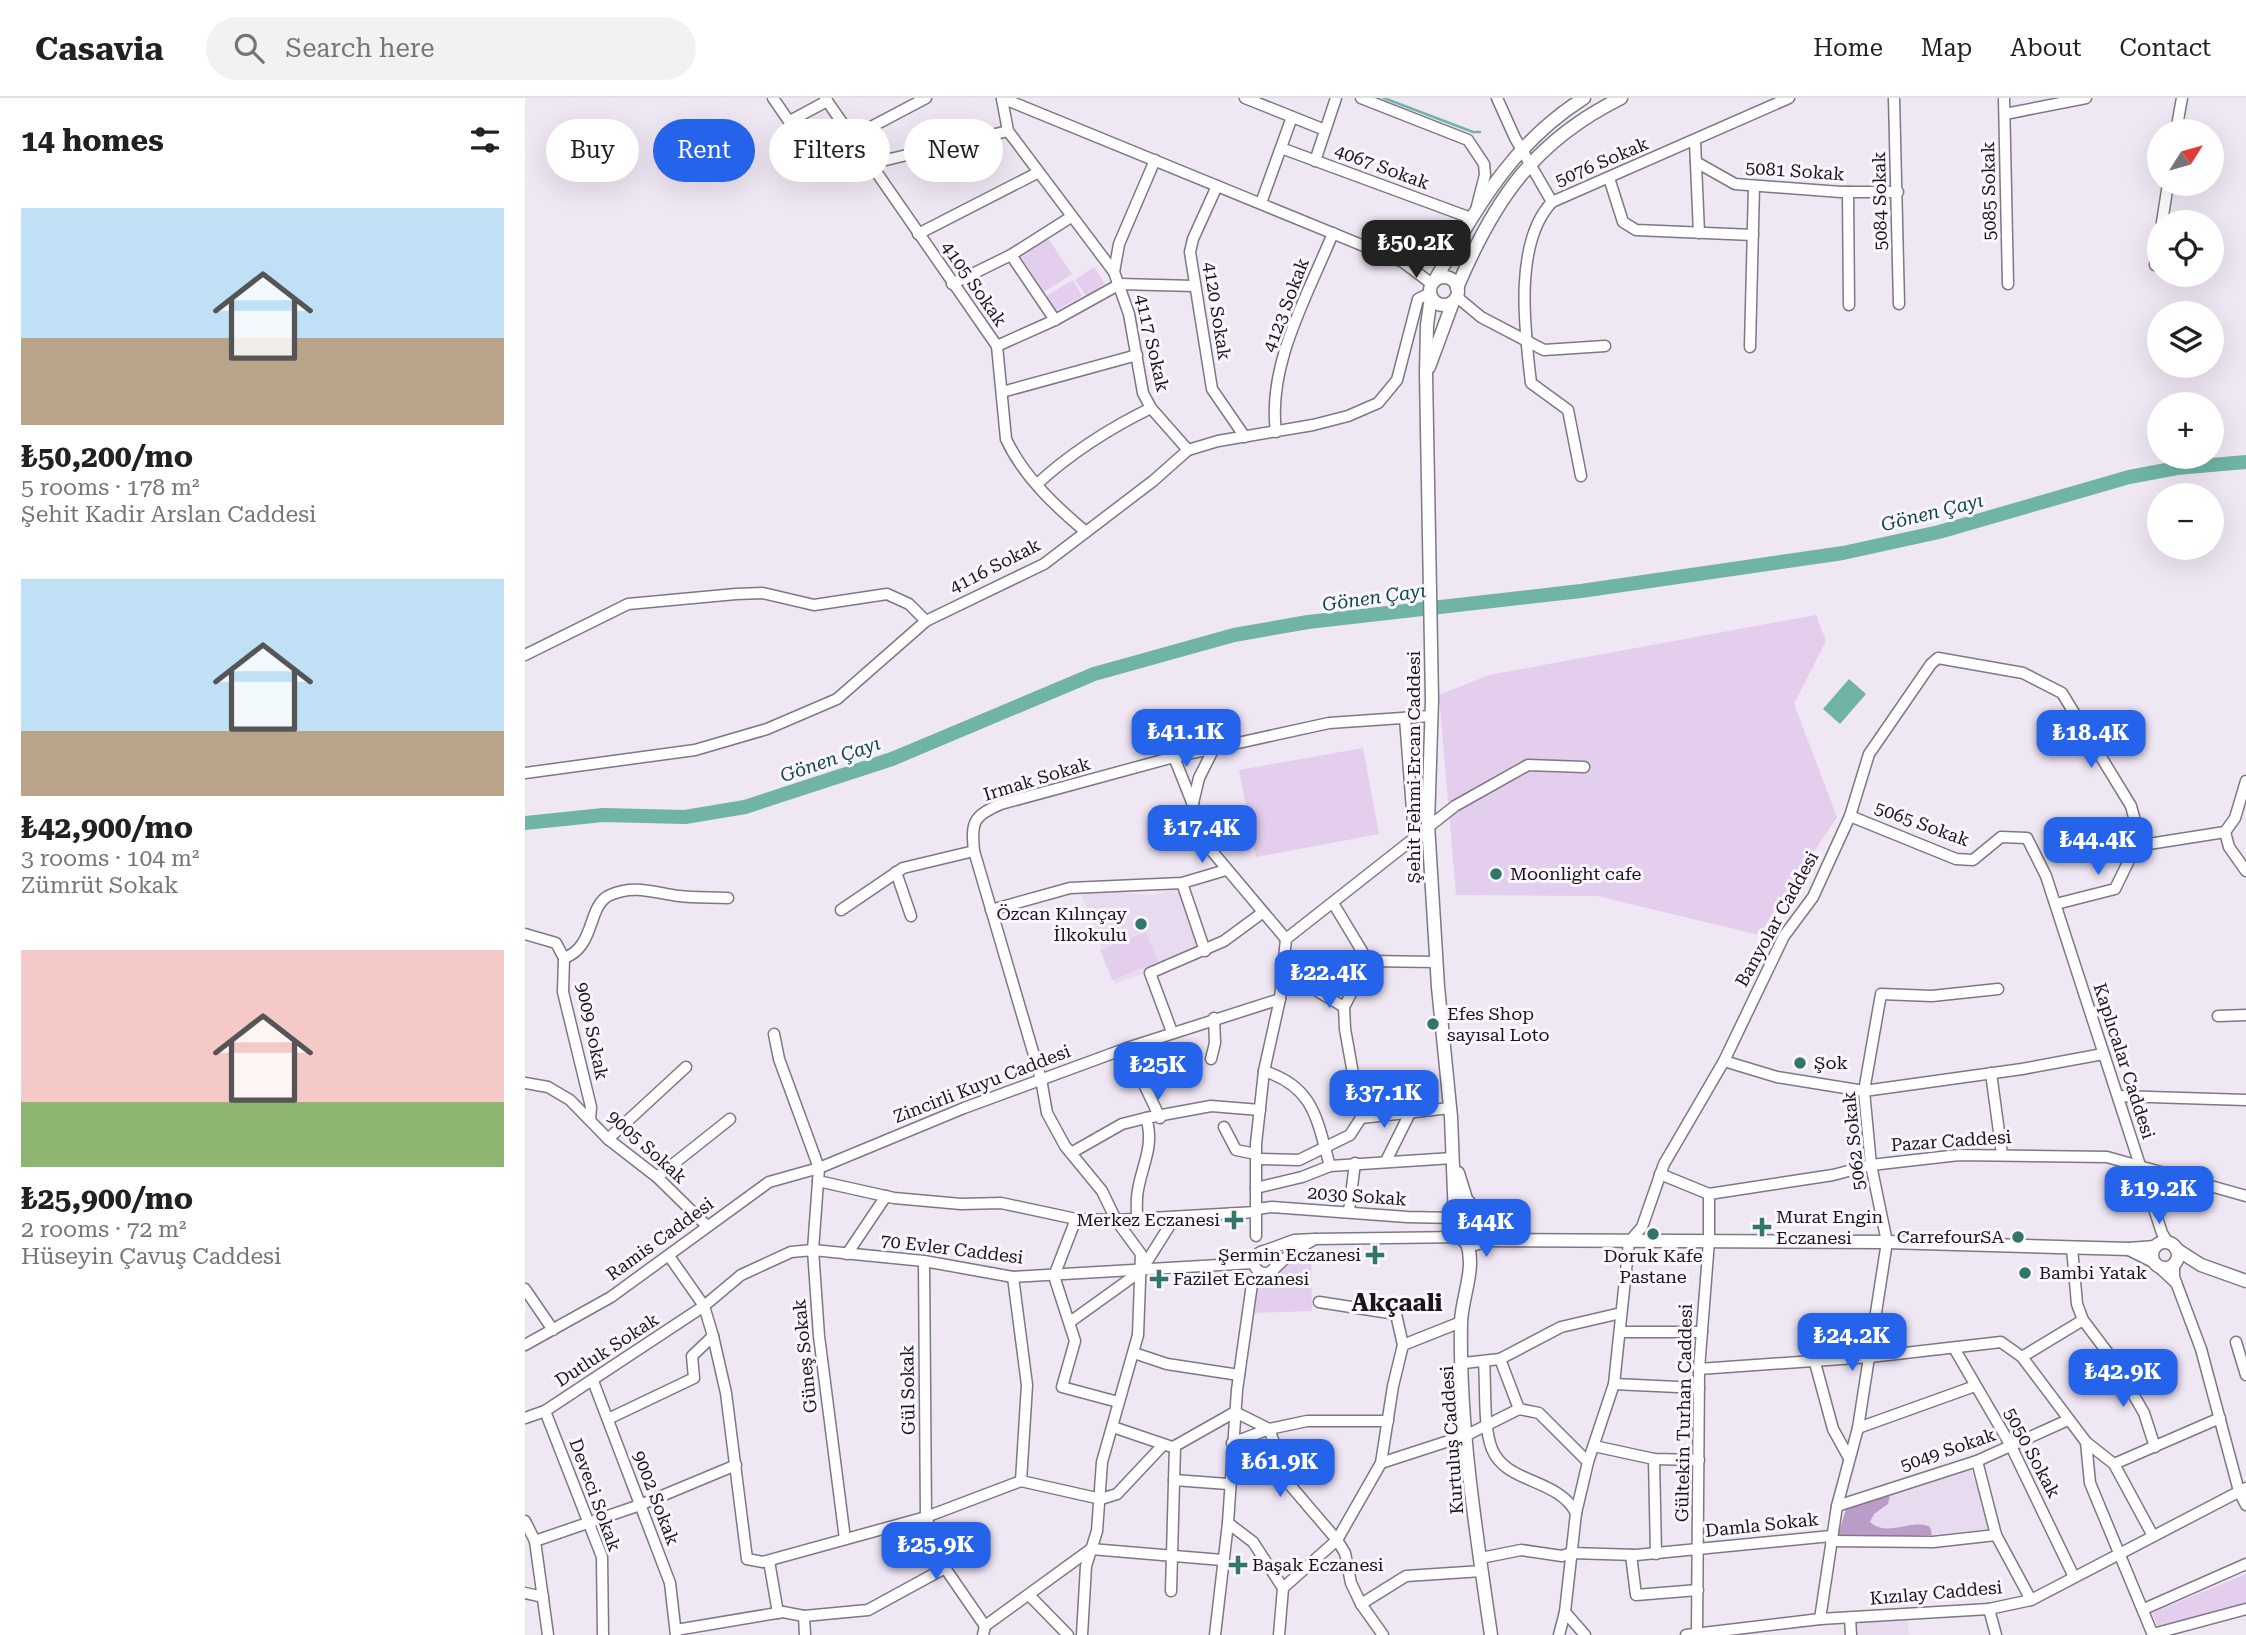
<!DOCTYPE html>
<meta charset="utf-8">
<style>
:root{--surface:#fff;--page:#f2f2f2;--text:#202124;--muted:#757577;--line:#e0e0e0;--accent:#2563eb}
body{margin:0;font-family:"Roboto Serif",serif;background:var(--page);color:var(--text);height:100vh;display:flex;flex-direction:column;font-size:26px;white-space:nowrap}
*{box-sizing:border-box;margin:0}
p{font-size:23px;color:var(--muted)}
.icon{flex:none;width:38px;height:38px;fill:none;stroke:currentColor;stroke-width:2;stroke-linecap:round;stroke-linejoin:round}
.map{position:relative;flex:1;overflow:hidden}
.sheet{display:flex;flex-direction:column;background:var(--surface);width:525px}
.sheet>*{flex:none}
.guide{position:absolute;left:21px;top:21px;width:665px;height:63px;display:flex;gap:14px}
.needle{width:46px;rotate:53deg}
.tools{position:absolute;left:1622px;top:21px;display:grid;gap:14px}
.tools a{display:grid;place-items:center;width:77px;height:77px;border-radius:50%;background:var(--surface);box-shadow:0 7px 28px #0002;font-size:35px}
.price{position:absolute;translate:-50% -60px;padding:0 16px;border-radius:14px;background:var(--accent);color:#fff;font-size:23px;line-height:46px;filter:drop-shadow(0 2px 4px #0008)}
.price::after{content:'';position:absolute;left:50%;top:42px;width:21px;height:16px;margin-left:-10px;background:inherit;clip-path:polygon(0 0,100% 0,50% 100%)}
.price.current{background:#222;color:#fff}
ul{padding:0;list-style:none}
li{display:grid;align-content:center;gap:14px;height:371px;padding:0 21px}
li span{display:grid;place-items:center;height:217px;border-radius:0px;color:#555}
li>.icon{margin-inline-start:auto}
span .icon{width:126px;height:126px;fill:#fffc;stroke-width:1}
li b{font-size:30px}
h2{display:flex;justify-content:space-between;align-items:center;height:84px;padding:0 21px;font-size:30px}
.pill{padding:0 24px;border-radius:32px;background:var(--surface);box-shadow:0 7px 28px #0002;font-size:24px;line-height:63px}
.pill.current{background:var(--accent);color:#fff}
header{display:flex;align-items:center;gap:42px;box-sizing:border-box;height:98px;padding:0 35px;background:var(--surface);border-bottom:2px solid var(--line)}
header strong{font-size:33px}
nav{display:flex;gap:38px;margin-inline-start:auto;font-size:24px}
.search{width:490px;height:63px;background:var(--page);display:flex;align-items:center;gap:18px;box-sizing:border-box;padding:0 24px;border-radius:38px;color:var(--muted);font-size:26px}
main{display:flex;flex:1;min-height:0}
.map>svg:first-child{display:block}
.built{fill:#e8dbef}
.green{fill:#e4ceee}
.forest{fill:#bb9cc9}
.water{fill:#6fb4a6}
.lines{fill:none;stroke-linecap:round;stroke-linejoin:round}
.stream{stroke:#6fb4a6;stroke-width:2.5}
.river{stroke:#6fb4a6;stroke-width:14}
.minor-casing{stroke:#7f7783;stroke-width:13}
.major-casing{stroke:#7f7783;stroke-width:15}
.minor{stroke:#fff;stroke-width:10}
.major{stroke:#fff;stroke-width:12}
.poi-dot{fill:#32766a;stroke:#fbf6fe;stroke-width:2.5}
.labels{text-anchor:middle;stroke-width:6;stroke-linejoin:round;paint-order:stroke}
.street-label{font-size:18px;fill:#19161a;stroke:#fbf6fe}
.poi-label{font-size:18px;fill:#19161a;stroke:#fbf6fe;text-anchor:start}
.water-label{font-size:19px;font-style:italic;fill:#0d4b42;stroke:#fbf6fe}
.district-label{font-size:24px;font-weight:bold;fill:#19161a;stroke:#fbf6fe}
</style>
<header>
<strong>Casavia</strong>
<div class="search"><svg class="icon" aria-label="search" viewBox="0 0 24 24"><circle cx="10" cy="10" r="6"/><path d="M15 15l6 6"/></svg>Search here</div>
<nav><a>Home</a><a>Map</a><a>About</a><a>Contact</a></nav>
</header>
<main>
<section class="sheet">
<h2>14 homes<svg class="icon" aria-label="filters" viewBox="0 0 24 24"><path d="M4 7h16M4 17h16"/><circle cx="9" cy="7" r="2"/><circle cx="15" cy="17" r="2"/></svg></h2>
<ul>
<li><span style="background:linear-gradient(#bfe0f5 60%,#b9a48a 0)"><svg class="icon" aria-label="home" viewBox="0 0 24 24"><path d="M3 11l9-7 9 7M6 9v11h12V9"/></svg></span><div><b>₺50,200/mo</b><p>5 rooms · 178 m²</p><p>Şehit Kadir Arslan Caddesi</p></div></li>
<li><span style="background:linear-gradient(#bfe0f5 70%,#b9a48a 0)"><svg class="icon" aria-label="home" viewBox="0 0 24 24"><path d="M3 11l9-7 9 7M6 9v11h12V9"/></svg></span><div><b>₺42,900/mo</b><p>3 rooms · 104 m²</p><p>Zümrüt Sokak</p></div></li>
<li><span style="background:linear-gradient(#f6c9c9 70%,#8fb573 0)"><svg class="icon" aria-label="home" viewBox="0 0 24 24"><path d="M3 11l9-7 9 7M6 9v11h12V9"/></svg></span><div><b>₺25,900/mo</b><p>2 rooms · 72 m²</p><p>Hüseyin Çavuş Caddesi</p></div></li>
</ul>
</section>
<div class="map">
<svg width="1721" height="1537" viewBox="0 0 1721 1537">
<rect width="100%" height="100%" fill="#f0e7f4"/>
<g class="built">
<polygon points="653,790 674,855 590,886 554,791 628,797"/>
<polygon points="1446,1372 1466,1430 1407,1437 1312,1440 1321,1411"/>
<polygon points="1383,1519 1384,1537 1328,1537 1327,1523"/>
</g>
<g class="green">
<polygon points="522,139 547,176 519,194 494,157"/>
<polygon points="569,169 580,186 561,198 550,182"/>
<polygon points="548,182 557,198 530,213 521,198"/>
<polygon points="1291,517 1301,543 1269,606 1312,719 1234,837 1072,798 931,797 914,597 964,577"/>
<polygon points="838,650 854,736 731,759 714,672"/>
<polygon points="621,834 633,864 587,882 575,852"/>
<polygon points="786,1147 787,1213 728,1215 731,1188 758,1165"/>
<polygon points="1721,1476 1721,1508 1634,1532 1627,1515"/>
</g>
<path class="forest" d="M1365,1397L1363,1406L1349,1416L1345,1424C1362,1440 1387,1420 1405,1429L1407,1437L1312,1440L1321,1411Z"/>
<polygon class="water" points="1324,581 1341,596 1315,626 1298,611"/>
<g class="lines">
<polyline class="stream" points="859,0 948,34 955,34"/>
<polyline class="river" points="0,725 78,717 160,719 220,709 367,661 569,576 709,537 783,524 1056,493 1318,455 1414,434 1604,379 1652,370 1721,364"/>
<defs>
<g id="minor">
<polyline points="248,0 294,67"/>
<path d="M300,0L472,248L481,341C498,378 530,408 561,434"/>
<polyline points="477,0 878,164 907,186"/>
<polyline points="720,0 800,32"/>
<polyline points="836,0 943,42 959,66 960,77 952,108"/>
<polyline points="972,0 990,40 1027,104"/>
<polyline points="1369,0 1374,206"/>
<polyline points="1479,0 1483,186"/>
<polyline points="477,1 483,33 589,174 604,216 618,295 626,310 663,352"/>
<polyline points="1480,16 1561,0"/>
<polyline points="265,23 302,3"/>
<polyline points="1651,33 1657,0"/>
<polyline points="327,39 401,0"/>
<polyline points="1170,43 1174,135"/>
<polyline points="756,50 946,120"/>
<polyline points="790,63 811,0"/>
<polyline points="1171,64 1210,86 1316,94 1373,94"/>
<polyline points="344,66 483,33"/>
<polyline points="1084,80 1098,124 1111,132 1228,137"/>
<polyline points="692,88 668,141 665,154 687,291 720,339"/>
<polyline points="1323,94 1324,207"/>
<polyline points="736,105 767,19"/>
<polyline points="1637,124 1643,86"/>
<polyline points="393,136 512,75"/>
<polyline points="486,157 530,222"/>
<polyline points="1630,167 1634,138"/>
<polyline points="589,174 594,146 630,62"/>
<polyline points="427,186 486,157 546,119"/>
<polyline points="932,199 956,219 1019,252 1080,248"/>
<polyline points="472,248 530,222 595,186 669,188"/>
<polyline points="1225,249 1229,88"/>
<polyline points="477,294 612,257"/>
<path d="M751,334C742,266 783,197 808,135"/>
<path d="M1056,378L1043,312L1006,285C1000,234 988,145 1027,104L1264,0"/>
<path d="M512,386C547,354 583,331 626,310"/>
<polyline points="0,557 103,506 211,496 238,495 289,507 362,496 384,506 401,523 519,466 628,383 663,352 693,343 788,327 823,318 853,305 872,282 893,201 905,195"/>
<polyline points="880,620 889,738"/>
<polyline points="649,659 686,752 761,841"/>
<polyline points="0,675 170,652 242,631 312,601 401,523"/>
<polyline points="1721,683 1710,720 1700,734 1704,749 1721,773"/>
<polyline points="668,705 674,680 689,650"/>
<polyline points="1325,718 1431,761 1448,762 1476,739 1502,740 1521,778 1637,1135 1643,1145"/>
<polyline points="1611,748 1700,734"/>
<polyline points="371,774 386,818"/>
<polyline points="657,785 680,853"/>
<polyline points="808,805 843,863 819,909 820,931 836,1020"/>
<polyline points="316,812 378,770 449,753"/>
<polyline points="466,812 545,790 657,785 701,772"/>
<polyline points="0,836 31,845 39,860 38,894 66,1009 65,1022"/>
<path d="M39,860C71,849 62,807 85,797C110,786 130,795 154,798C170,800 187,799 203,800"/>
<polyline points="843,863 912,864"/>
<polyline points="756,886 787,890 819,909"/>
<polyline points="1693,918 1721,917"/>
<polyline points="647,934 625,875 699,843 737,815"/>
<polyline points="249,936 254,961 294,1070 288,1152 294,1238 320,1441"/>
<polyline points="602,950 635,1020"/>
<polyline points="686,961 690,945 689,920"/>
<polyline points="1199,963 1252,979 1339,993 1497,971 1578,956"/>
<path d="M739,973C790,989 792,1023 805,1068"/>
<polyline points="1466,975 1477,1056"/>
<polyline points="0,985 23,989 45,1002 83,1041 132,1079 182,1128"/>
<polyline points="1593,998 1721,1002"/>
<polyline points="836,1020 925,1010"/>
<polyline points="699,1029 711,1052 731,1056"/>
<polyline points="83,1041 161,969"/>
<polyline points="546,1055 597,1026 621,1020 686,1008 735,1012"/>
<polyline points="732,1061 774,1062 825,1037 836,1020"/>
<polyline points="861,1063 885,1015"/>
<polyline points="1135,1076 1184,1096 1308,1077 1346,1067 1434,1057 1582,1059 1721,1098"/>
<polyline points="132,1079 205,1021"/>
<polyline points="293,1083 369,1100 436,1106 476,1105 551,1121 591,1122 731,1114"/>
<polyline points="731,1090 777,1079 805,1068 928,1060"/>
<polyline points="731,1111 747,1109 882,1119 930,1120"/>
<polyline points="824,1113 830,1065"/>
<path d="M612,1120C612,1111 611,1101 613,1092C617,1067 630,1047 621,1020"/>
<polyline points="551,1121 529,1178 550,1243 537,1289 593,1304"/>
<polyline points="731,1138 731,1046 739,973 755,901 761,841 930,708 1003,667 1059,669"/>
<polyline points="790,1141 936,1139"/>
<polyline points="1547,1150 1552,1206 1558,1222 1589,1263 1619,1315 1630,1349"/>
<circle cx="740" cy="1164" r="11"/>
<polyline points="739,1153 769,1142 790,1141 766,1155 749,1171"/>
<polyline points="322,1156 361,1098"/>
<polyline points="144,1158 179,1208 188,1238 201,1295 222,1461 238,1464 401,1419 496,1383 502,1287 488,1179"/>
<polyline points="399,1163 401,1419 420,1470 460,1528"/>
<polyline points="1649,1167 1649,1179 1676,1251 1714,1393 1721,1407"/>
<polyline points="1635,1170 1651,1185"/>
<polyline points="0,1191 28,1232"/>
<polyline points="545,1224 616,1173 650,1119"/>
<polyline points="1096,1234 1177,1234"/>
<polyline points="1711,1244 1721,1277"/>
<polyline points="0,1247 86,1199 244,1084 294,1070 439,1010 602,950 755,901"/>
<polyline points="878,1247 936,1224"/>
<polyline points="1429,1250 1486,1348 1549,1479"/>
<polyline points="609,1255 642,1266 714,1277"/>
<polyline points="1497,1259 1558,1222"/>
<polyline points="975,1261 994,1311 1014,1315 1063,1364"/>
<polyline points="1289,1261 1308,1331 1324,1360"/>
<path d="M959,1264C961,1288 958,1329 967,1351C981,1386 1033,1380 1051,1415"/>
<polyline points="939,1265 975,1261 1036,1229 1096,1215"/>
<polyline points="1174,1271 1345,1259 1476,1244 1497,1259 1561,1344 1589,1366 1628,1438"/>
<polyline points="68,1283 145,1485 151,1537"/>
<polyline points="1089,1286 1174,1290"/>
<polyline points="20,1313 77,1459 78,1537"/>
<polyline points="0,1320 20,1313 179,1208 216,1177 266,1154 288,1152 399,1163 488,1179 729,1165"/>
<polyline points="83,1321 169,1280 167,1258 188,1238"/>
<polyline points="588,1329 644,1348"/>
<polyline points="1333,1330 1450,1288"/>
<polyline points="1561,1344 1565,1385 1628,1537"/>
<polyline points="707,1345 744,1331 782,1323 863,1323"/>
<polyline points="650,1348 710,1314 744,1331 765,1387 812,1442 820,1455 826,1485 836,1506 858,1537"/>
<polyline points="1069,1348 1129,1361 1174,1362"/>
<polyline points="1129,1361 1131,1456"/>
<polyline points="1452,1363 1471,1437 1506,1502"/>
<polyline points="856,1365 942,1337 994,1311"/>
<polyline points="1589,1366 1695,1320"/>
<polyline points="649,1382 703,1386"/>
<polyline points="496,1383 576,1401 592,1396 638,1347"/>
<polyline points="1312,1408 1452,1363 1543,1322"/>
<polyline points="0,1423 10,1443 23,1537"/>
<polyline points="703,1425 728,1444 758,1490"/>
<polyline points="10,1443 115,1407 211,1367"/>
<polyline points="1306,1443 1408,1444 1471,1437"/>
<polyline points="566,1451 697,1462"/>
<polyline points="1106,1457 1111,1497 1173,1492"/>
<polyline points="956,1460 996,1452 1037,1458 1046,1455 1111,1457 1306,1438"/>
<polyline points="244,1463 253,1515"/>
<polyline points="646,1493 650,1348"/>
<polyline points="0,1495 18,1499"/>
<polyline points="504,1497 543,1537"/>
<polyline points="836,1506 881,1478 957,1473"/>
<polyline points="1464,1511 1471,1537"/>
<polyline points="1619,1511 1721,1466"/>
<polyline points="1040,1514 1060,1537"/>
<polyline points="279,1518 280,1537"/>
<polyline points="1325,1520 1326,1537"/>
<polyline points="1295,1521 1312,1408 1333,1330 1362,1144 1346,1067 1339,993 1356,896 1407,898 1473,891"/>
<polyline points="151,1532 258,1514 279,1518 343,1512 420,1470"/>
<polyline points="1172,1535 1174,1271 1184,1143 1184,1096"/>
<polyline points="1628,1536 1721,1511"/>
<polyline points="458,1537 460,1528 566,1451"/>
<path d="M557,1537L561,1468L572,1433L577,1364L613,1237L616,1156L591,1122L577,1093L540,1048L522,1015L516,981L449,753C446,724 448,718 476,706L649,659L804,625L906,618"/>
<polyline points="690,1537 703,1425 712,1292 727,1186"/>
<polyline points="754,1537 758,1490 812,1442 856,1365 868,1288 878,1247 871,1216 794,1204"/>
<polyline points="1034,1537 1040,1514 1051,1415 1063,1364 1089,1286 1104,1144 1117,1129 1139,1066 1199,963 1259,838 1288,799 1325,718 1344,656 1406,566 1413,560 1498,575 1537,595 1606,708 1612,730 1611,748 1590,791 1531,806"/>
<polyline points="1161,1537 1295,1521 1464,1511 1506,1502 1721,1390"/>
</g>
<g id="major">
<circle cx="919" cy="193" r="14"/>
<path d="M910,182C953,109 985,47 1059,0"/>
<path d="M932,190C969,102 1009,43 1096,0"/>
<polyline points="906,199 902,227 901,276 907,602 903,726 913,889 926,1019 930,1120 934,1133"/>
<polyline points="904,269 928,204"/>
<polyline points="933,1075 941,1101 957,1120"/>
<circle cx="948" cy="1132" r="14"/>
<polyline points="959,1142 1362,1144 1604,1151"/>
<circle cx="1640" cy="1157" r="13"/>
<path d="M942,1145C951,1171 937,1198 936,1224C934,1328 951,1434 966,1537"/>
<polyline points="1651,1151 1676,1167 1721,1183"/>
<polyline points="1628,1163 1604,1151 1630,1149"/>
</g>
</defs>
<use href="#minor" class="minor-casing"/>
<use href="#major" class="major-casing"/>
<use href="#minor" class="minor"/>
<use href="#major" class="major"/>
</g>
<g class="poi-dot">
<circle cx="971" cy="776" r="7"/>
<circle cx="616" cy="826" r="7"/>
<circle cx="908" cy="926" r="7"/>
<circle cx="1275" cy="965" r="7"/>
<path d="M705.5 1111.5h7v7h7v7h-7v7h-7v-7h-7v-7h7z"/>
<path d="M1233.5 1118.5h7v7h7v7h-7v7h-7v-7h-7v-7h7z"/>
<circle cx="1128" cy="1136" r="7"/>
<circle cx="1493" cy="1139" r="7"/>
<path d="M846.5 1146.5h7v7h7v7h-7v7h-7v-7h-7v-7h7z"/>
<circle cx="1500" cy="1175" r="7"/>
<path d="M630.5 1170.5h7v7h7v7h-7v7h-7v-7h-7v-7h7z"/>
<path d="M709.5 1456.5h7v7h7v7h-7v7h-7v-7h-7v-7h7z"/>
</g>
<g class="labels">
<g class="street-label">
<text transform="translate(1077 64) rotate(-23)" y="6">5076 Sokak</text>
<text transform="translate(857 69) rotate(20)" y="6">4067 Sokak</text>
<text transform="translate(1270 73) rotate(4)" y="6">5081 Sokak</text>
<text transform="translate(1464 93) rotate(-91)" y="6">5085 Sokak</text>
<text transform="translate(1355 103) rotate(-91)" y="6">5084 Sokak</text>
<text transform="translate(449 186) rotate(55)" y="6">4105 Sokak</text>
<text transform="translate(761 207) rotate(-69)" y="6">4123 Sokak</text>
<text transform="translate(692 213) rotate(81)" y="6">4120 Sokak</text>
<text transform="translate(627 245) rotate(77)" y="6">4117 Sokak</text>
<text transform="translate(470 468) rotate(-27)" y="6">4116 Sokak</text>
<text transform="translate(889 669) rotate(-90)" y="6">Şehit Fehmi Ercan Caddesi</text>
<text transform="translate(512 681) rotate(-17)" y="6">Irmak Sokak</text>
<text transform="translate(1397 726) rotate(20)" y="6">5065 Sokak</text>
<text transform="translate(1252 821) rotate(-61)" y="6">Banyolar Caddesi</text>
<text transform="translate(67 933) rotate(78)" y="6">9009 Sokak</text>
<text transform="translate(1599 963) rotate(72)" y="6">Kaplıcalar Caddesi</text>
<text transform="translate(457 986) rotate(-21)" y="6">Zincirli Kuyu Caddesi</text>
<text transform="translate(1329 1043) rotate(-96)" y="6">5062 Sokak</text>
<text transform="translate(1426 1043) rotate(-4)" y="6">Pazar Caddesi</text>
<text transform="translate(122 1049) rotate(42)" y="6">9005 Sokak</text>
<text transform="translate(832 1098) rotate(4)" y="6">2030 Sokak</text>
<text transform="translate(135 1141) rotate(-36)" y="6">Ramis Caddesi</text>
<text transform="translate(427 1151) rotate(7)" y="6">70 Evler Caddesi</text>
<text transform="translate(82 1252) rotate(-33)" y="6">Dutluk Sokak</text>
<text transform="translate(280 1258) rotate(-96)" y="6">Güneş Sokak</text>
<text transform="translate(383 1292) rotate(-91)" y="6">Gül Sokak</text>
<text transform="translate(1159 1315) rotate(-89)" y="6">Gültekin Turhan Caddesi</text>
<text transform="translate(927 1342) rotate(-94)" y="6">Kurtuluş Caddesi</text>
<text transform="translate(1423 1352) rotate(-19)" y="6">5049 Sokak</text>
<text transform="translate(1507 1355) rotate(62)" y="6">5050 Sokak</text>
<text transform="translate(70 1397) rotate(70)" y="6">Deveci Sokak</text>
<text transform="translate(131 1400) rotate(69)" y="6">9002 Sokak</text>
<text transform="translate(1237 1427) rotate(-6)" y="6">Damla Sokak</text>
<text transform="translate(1411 1495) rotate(-5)" y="6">Kızılay Caddesi</text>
</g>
<g class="poi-label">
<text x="985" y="782">Moonlight cafe</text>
<text x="602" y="822" text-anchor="end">Özcan Kılınçay<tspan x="602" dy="21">İlkokulu</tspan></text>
<text x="922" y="922">Efes Shop<tspan x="922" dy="21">sayısal Loto</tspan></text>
<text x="1289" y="971">Şok</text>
<text x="1251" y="1125">Murat Engin<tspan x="1251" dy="21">Eczanesi</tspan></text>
<text x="695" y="1128" text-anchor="end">Merkez Eczanesi</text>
<text x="1479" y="1145" text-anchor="end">CarrefourSA</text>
<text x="836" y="1163" text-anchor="end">Şermin Eczanesi</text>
<text x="1128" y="1164" text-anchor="middle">Doruk Kafe<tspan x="1128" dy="21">Pastane</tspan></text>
<text x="1514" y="1181">Bambi Yatak</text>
<text x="648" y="1187">Fazilet Eczanesi</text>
<text x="727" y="1473">Başak Eczanesi</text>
</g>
<g class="water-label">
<text transform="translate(1407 414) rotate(-14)" y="7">Gönen Çayı</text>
<text transform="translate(849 499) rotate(-8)" y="7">Gönen Çayı</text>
<text transform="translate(305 661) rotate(-19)" y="7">Gönen Çayı</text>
</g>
<g class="district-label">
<text x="872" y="1213">Akçaali</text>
</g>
</g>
</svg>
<div class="tools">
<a><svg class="needle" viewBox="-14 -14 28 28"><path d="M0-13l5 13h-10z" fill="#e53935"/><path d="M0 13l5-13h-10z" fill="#757577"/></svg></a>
<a><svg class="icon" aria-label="locate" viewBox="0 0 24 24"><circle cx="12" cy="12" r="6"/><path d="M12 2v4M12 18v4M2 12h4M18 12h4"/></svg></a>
<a><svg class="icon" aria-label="layers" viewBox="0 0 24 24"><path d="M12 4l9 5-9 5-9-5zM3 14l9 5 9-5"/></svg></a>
<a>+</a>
<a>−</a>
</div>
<b class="price current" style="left:891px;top:182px">₺50.2K</b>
<b class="price" style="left:661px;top:671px">₺41.1K</b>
<b class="price" style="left:1566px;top:672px">₺18.4K</b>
<b class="price" style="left:677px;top:767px">₺17.4K</b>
<b class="price" style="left:1573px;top:779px">₺44.4K</b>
<b class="price" style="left:804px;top:912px">₺22.4K</b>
<b class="price" style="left:633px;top:1004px">₺25K</b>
<b class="price" style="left:859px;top:1032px">₺37.1K</b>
<b class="price" style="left:1634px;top:1128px">₺19.2K</b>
<b class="price" style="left:961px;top:1161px">₺44K</b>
<b class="price" style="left:1327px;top:1275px">₺24.2K</b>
<b class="price" style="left:1598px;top:1311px">₺42.9K</b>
<b class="price" style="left:755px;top:1401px">₺61.9K</b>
<b class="price" style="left:411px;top:1484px">₺25.9K</b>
<div class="guide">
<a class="pill">Buy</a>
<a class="pill current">Rent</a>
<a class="pill">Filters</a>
<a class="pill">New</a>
</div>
</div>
</main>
